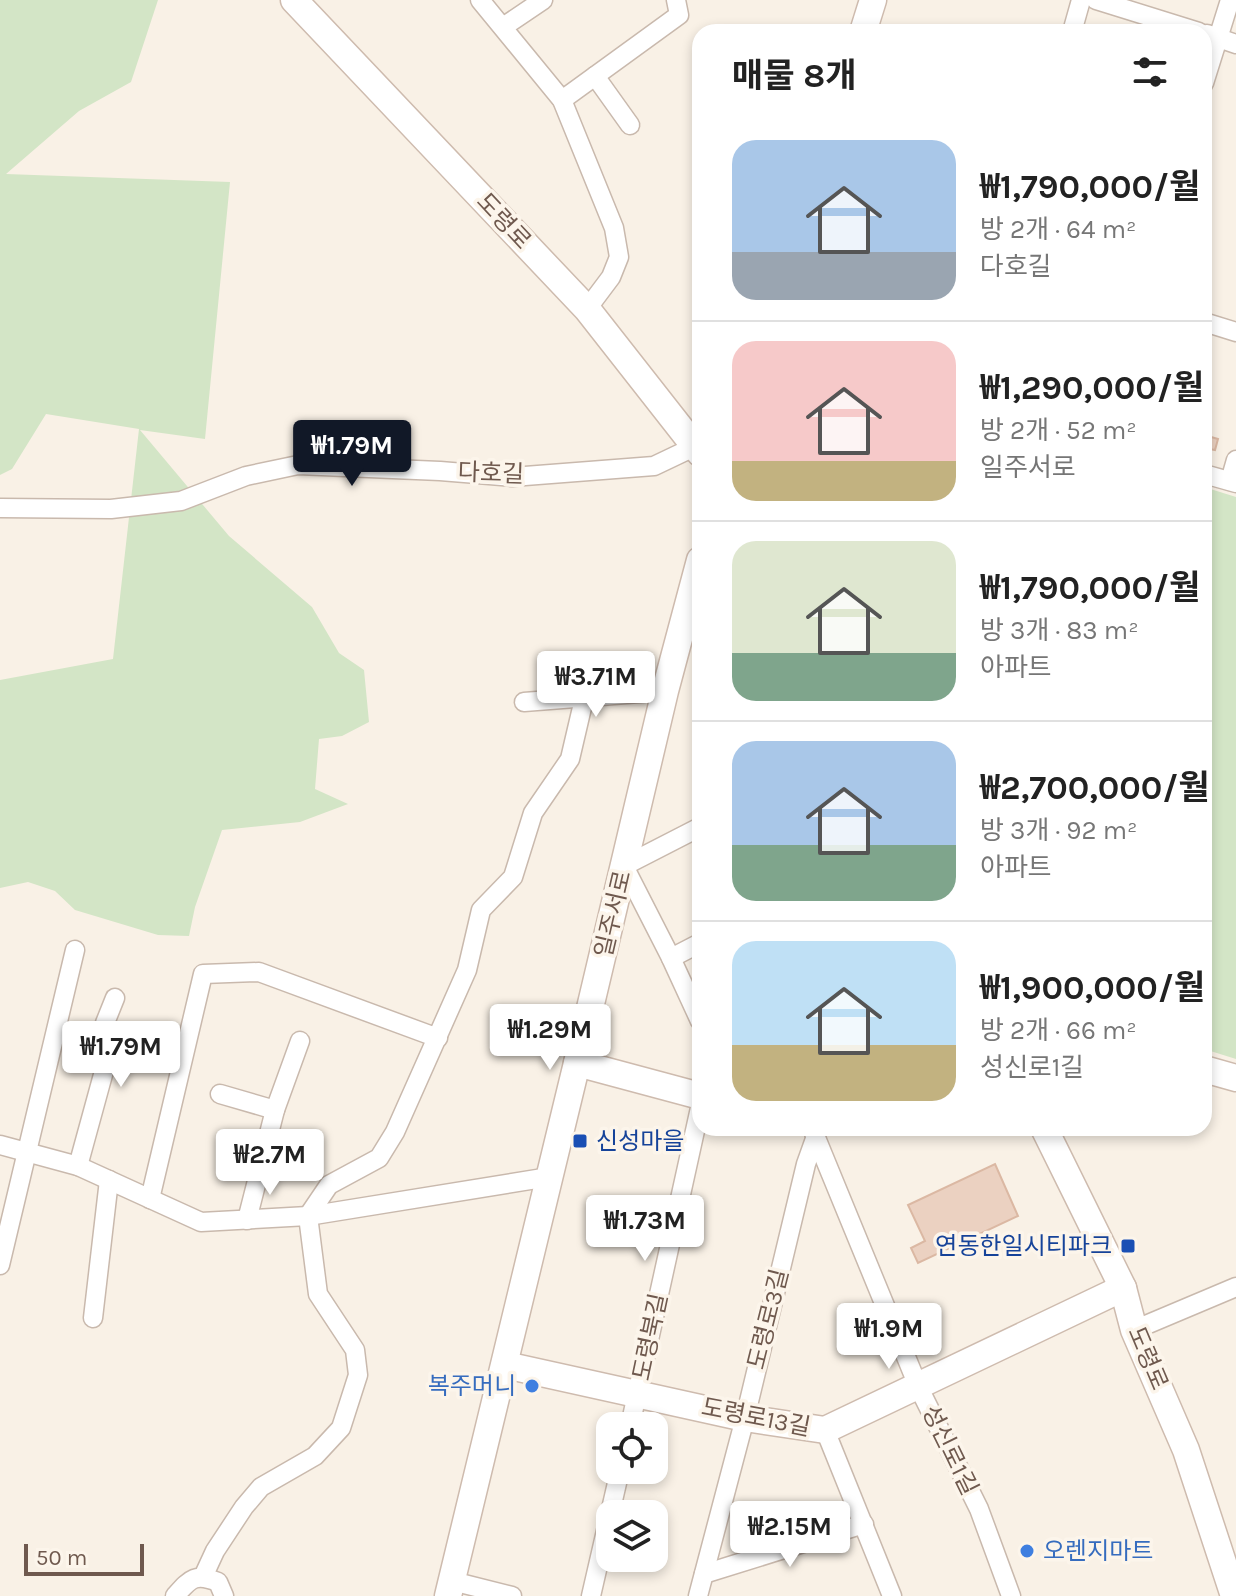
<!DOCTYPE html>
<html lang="ko">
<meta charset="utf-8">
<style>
:root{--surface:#fff;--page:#f6f6f6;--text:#222;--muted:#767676;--line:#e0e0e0;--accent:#111827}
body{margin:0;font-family:Karla,"Noto Sans KR",sans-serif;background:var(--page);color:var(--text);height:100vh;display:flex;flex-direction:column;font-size:30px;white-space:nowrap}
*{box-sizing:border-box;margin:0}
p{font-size:26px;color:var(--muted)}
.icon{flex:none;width:44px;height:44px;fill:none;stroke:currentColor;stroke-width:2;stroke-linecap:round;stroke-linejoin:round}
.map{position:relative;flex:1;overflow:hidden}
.side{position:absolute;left:692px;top:24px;width:520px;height:1112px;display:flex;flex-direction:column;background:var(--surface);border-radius:24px;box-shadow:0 4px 12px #0003}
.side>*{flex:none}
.fabs{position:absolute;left:596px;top:1412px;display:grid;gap:16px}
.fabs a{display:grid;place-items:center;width:72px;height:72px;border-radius:16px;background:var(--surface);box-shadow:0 4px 12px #0003;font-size:40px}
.scale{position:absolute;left:24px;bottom:20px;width:120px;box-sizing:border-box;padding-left:8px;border:4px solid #6f594e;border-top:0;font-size:22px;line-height:28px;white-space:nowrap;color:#6f594e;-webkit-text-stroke:6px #fcf5eb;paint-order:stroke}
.price{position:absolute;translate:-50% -68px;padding:0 18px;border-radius:8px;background:#fff;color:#222;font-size:26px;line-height:52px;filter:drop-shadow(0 2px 4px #0008)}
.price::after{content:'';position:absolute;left:50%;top:48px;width:24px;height:18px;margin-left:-12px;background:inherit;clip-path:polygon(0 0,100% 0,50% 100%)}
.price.selected{background:var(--accent);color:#fff}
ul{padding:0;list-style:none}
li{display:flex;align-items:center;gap:24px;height:200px;padding:0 40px}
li+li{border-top:2px solid var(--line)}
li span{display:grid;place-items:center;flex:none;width:224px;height:160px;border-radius:24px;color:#555}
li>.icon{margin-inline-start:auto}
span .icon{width:96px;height:96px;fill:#fffc;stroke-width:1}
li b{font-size:34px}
h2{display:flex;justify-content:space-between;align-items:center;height:96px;padding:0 40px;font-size:34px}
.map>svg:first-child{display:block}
.green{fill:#d3e5c6}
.building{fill:#ebd1c1;stroke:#dbb8a3;stroke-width:2}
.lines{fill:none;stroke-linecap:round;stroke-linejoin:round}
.street-casing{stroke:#c9b9ad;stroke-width:21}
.secondary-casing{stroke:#cebbae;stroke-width:29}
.street{stroke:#fff;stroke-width:18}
.secondary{stroke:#fff;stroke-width:26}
.transit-dot{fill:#1a4fb4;stroke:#fcf5eb;stroke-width:3}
.shop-dot{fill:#3f7fe0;stroke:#fcf5eb;stroke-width:3}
.labels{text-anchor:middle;stroke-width:7;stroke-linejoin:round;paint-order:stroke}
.street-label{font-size:24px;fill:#6f594e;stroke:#fcf5eb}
.transit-label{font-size:24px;fill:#164399;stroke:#fcf5eb;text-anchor:start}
.shop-label{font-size:24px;fill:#366cbe;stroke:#fcf5eb;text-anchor:end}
</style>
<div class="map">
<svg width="1236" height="1596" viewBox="0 0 1236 1596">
<rect width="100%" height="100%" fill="#f9f1e6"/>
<g class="green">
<polygon points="0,0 158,0 131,82 79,111 6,174 230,182 205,439 140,430 229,536 312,607 339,653 364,670 369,722 342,736 319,739 315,789 348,804 300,822 222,830 195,907 189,936 158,935 75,910 55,891 28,882 0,888 0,680 113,659 139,429 46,414 12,469 0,475"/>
<polygon points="1204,487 1236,497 1236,1059 1204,1049"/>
</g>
<g class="building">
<polygon points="1204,435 1218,439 1215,450 1204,448"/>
<polygon points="995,1164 1018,1216 918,1263 911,1248 925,1241 908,1205"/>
</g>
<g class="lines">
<defs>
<g id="street">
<polyline points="480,0 562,100 614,228 619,257 611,277 587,309"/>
<polyline points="1096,0 1199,32"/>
<polyline points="503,27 543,0"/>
<polyline points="1072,32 1081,0"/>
<polyline points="1207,34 1236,44"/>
<polyline points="595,76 630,125"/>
<polyline points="1204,83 1230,0"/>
<polyline points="562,100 679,15 676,0"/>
<polyline points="1204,322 1236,332"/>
<polyline points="1204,474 1236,483"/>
<polyline points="1230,481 1236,460"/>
<polyline points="0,508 111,509 181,501 246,476 298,465 440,471 512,477 654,466 696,446"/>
<polyline points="524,702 665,691"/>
<polyline points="700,827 624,866 671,958 700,1021"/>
<polyline points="671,958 700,943"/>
<polyline points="220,1094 275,1110"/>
<polyline points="812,1128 918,1386 979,1509 1011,1596"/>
<polyline points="0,1145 78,1166 201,1222 308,1216 549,1177"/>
<polyline points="78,1166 107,1060 105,1023 115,998"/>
<polyline points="150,1199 203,974 259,972 438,1038"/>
<polyline points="247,1220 275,1110 300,1041"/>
<polyline points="0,1265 75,950"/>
<polyline points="93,1318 109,1180"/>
<polyline points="1134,1330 1236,1287"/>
<polyline points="630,1426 700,1108"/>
<polyline points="825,1430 892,1596"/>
<polyline points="704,1574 864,1524"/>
<polyline points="203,1577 215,1551 244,1507 261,1487 315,1456 341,1428 358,1375 355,1350 318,1294 308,1216 329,1185 379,1158 395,1132 467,970 481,910 513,877 533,813 570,759 584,699"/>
<polyline points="452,1581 512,1596"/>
<path d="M175,1596C191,1578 195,1573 218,1582L224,1596"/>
<polyline points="591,1596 620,1470"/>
<polyline points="698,1596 745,1418 806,1164 816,1136"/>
</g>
<g id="secondary">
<polyline points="294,0 587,309 700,453"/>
<polyline points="863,32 873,0"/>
<polyline points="577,1063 700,1096"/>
<polyline points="1204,1069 1236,1078"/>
<polyline points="1044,1128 1123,1288 1134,1330 1186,1450 1234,1596"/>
<polyline points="505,1365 745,1418 825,1430 1123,1288"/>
<polyline points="448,1596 577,1063 665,691 700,560"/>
</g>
</defs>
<use href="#street" class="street-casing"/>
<use href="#secondary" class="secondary-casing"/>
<use href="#street" class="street"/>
<use href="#secondary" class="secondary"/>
</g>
<g class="transit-dot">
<rect x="572" y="1133" width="16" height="16" rx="4"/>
<rect x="1120" y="1238" width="16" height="16" rx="4"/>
</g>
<g class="shop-dot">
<circle cx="532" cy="1386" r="8"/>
<circle cx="1027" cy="1551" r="8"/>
</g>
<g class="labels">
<g class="street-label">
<text transform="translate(504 221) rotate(47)" y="8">도령로</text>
<text transform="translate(491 473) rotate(2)" y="8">다호길</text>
<text transform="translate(613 914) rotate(-77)" y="8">일주서로</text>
<text transform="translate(768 1319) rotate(-76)" y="8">도령로3길</text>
<text transform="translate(650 1337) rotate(-78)" y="8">도령북길</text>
<text transform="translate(1148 1358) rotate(67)" y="8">도령로</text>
<text transform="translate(756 1417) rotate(11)" y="8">도령로13길</text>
<text transform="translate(950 1450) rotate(64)" y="8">성신로1길</text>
</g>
<g class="transit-label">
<text x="596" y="1149">신성마을</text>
<text x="1112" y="1254" text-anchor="end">연동한일시티파크</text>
</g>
<g class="shop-label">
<text x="516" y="1394">복주머니</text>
<text x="1043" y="1559" text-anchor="start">오렌지마트</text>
</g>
</g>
</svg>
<div class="fabs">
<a><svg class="icon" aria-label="locate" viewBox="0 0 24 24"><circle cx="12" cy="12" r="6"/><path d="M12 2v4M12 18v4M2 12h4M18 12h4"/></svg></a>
<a><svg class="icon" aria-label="layers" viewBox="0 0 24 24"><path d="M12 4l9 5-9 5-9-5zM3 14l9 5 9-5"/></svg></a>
</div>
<div class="scale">50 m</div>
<b class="price selected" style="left:352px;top:488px">₩1.79M</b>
<b class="price" style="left:596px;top:719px">₩3.71M</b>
<b class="price" style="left:550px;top:1072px">₩1.29M</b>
<b class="price" style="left:121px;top:1089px">₩1.79M</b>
<b class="price" style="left:270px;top:1197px">₩2.7M</b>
<b class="price" style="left:645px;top:1263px">₩1.73M</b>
<b class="price" style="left:889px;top:1371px">₩1.9M</b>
<b class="price" style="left:790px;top:1569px">₩2.15M</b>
<section class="side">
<h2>매물 8개<svg class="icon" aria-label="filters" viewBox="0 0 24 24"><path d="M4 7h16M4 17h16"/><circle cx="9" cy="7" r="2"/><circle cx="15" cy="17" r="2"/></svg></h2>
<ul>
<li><span style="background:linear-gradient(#a9c7e8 70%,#9aa5b1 0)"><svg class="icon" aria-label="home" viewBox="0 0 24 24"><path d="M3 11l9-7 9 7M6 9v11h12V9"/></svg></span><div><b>₩1,790,000/월</b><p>방 2개 · 64 m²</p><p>다호길</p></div></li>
<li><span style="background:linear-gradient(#f6c9c9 75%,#c2b280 0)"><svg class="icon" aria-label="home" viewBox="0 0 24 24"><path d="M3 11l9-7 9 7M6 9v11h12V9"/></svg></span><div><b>₩1,290,000/월</b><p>방 2개 · 52 m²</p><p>일주서로</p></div></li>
<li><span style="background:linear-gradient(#dfe7d0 70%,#7fa58c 0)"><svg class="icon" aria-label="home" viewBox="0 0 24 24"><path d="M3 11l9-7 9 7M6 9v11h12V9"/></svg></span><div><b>₩1,790,000/월</b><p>방 3개 · 83 m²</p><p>아파트</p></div></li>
<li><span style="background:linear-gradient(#a9c7e8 65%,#7fa58c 0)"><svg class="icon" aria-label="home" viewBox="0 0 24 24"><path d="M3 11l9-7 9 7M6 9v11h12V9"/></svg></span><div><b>₩2,700,000/월</b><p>방 3개 · 92 m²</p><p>아파트</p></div></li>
<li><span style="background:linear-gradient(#bfe0f5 65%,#c2b280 0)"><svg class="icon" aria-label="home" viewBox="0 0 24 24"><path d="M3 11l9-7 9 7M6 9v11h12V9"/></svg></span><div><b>₩1,900,000/월</b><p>방 2개 · 66 m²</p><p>성신로1길</p></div></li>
</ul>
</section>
</div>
